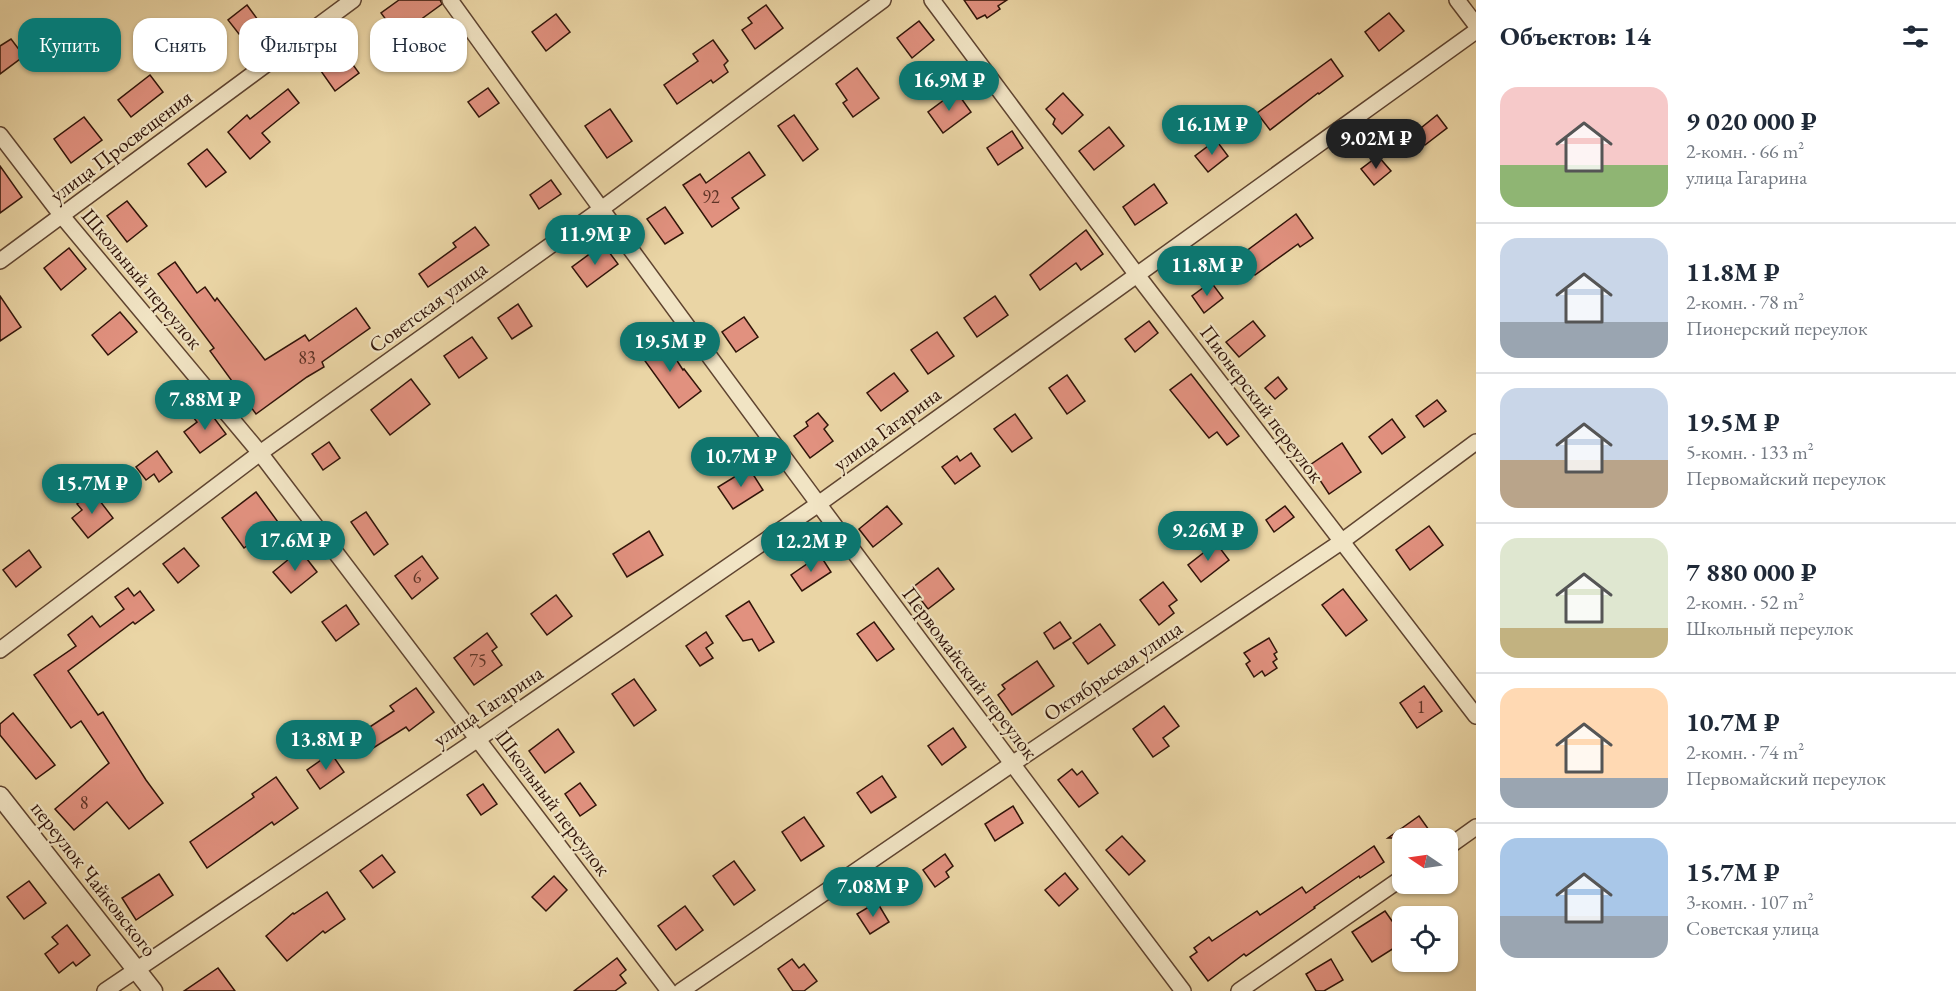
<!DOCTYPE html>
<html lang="ru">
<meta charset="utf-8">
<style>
:root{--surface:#fff;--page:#f2f2f3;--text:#1f2937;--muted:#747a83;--line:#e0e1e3;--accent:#0f766e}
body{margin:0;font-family:"EB Garamond",serif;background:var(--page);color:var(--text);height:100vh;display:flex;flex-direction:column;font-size:22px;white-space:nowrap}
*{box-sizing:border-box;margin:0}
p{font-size:20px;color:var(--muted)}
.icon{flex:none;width:33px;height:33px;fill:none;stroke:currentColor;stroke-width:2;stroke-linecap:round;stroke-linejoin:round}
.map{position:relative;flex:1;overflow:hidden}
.side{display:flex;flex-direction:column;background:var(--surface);width:480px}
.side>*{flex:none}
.banner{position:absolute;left:18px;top:18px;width:570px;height:54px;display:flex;gap:12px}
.needle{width:39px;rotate:283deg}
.fabs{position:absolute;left:1392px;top:828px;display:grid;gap:12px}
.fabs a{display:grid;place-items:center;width:66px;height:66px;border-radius:12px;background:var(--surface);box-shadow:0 2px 4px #0004;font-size:30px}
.price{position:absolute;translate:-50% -51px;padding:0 14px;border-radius:21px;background:var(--accent);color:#fff;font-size:20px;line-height:39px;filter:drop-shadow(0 2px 3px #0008)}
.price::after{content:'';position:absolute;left:50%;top:36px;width:18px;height:14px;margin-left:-9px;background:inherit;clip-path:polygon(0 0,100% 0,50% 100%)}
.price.current{background:#222;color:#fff}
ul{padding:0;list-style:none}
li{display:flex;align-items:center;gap:18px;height:150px;padding:0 24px}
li+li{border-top:2px solid var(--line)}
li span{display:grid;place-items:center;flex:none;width:168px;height:120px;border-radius:18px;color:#555}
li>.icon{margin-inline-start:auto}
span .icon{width:72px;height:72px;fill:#fffc;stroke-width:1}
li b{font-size:26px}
h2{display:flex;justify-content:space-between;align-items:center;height:72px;padding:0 24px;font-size:26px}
.chip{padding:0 21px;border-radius:18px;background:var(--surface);box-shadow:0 2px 4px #0004;font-size:21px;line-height:54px}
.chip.current{background:var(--accent);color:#fff}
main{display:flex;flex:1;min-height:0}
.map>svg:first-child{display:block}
.building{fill:#e1917f;stroke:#311409;stroke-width:1.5}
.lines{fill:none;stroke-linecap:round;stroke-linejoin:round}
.minor-casing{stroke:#5f4430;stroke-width:18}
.tertiary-casing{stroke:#5f4430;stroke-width:21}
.minor{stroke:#f1e4c4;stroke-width:15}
.tertiary{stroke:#f1e4c4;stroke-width:18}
.labels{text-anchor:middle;stroke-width:4.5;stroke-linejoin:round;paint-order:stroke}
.number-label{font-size:18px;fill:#5d3326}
.street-label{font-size:21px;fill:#311409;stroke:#f1e4c4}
</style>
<main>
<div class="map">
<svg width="1476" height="991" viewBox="0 0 1476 991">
<rect width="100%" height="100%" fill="#ead5a5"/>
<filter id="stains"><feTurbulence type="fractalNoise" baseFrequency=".00333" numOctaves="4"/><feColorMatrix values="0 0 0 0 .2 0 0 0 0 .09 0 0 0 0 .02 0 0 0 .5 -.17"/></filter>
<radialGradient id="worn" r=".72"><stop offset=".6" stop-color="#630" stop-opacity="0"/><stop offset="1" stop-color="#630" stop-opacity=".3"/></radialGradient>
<g class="building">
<polygon points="399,0 440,0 442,4 398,36 381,13"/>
<polygon points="964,0 1007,0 998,6 1000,9 987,18 985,15 977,19"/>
<polygon points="247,5 258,20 239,34 228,20"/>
<polygon points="766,5 783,28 755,49 742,30 752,23 748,18"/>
<polygon points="1389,13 1404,31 1379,51 1365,32"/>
<polygon points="556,14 570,32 546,51 532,32"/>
<polygon points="919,21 934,40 912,58 897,38"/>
<polygon points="195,31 213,54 200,64 183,41"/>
<polygon points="11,39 24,56 0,74 0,46"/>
<polygon points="713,40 728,61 724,65 728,72 713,83 711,80 677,104 664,85 698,61 693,54"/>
<polygon points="340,47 359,73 335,91 316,64"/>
<polygon points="1331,59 1343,76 1319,94 1318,93 1270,130 1257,113"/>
<polygon points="857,68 879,98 853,117 843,103 847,100 836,84"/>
<polygon points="150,75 163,92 131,117 118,100"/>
<polygon points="488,88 499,103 479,117 468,102"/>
<polygon points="288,89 299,103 262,133 270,142 250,159 228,132 247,115 250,119"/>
<polygon points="956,91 971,112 943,133 928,112"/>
<polygon points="1063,93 1083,115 1062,134 1053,124 1055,119 1046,109"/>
<polygon points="610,109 632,141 607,158 585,126"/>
<polygon points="794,115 818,149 803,161 778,126"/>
<polygon points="1437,115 1447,128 1425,145 1416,132"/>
<polygon points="84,117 102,140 71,163 54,139"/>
<polygon points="1109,127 1124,146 1094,170 1079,151"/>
<polygon points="1012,131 1023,148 998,165 987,148"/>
<polygon points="1216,140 1228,156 1208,172 1195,156"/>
<polygon points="207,149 226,172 206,187 188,164"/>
<polygon points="749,152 765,175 732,198 739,208 712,227 683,185 700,174 706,183"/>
<polygon points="1378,156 1391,171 1374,185 1361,169"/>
<polygon points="0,166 22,197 0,213"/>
<polygon points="551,180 561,194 539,209 530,195"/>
<polygon points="1154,184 1167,203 1135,225 1123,207"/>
<polygon points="127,201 147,226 127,242 107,216"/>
<polygon points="665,207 683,233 665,244 647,219"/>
<polygon points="1296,214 1313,238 1300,247 1298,244 1255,275 1241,255"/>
<polygon points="475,227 489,245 428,287 419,274 456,247 453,243"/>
<polygon points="1086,230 1103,254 1081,270 1076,263 1040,290 1030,275"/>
<polygon points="603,244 618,264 587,287 572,267"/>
<polygon points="69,248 86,269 61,290 44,268"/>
<polygon points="175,262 197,293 205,287 215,301 217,298 265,360 305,335 309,341 356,308 370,328 322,362 324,367 307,377 256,414 210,351 214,348 158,274"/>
<polygon points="1211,282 1223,298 1204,313 1192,296"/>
<polygon points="0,296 21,327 0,341"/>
<polygon points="995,296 1008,315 977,337 964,318"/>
<polygon points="518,304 532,326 512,339 498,318"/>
<polygon points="120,312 137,332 108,355 92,335"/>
<polygon points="744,317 758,337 736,352 722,332"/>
<polygon points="1149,321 1158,333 1135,352 1125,339"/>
<polygon points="1253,321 1265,336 1239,357 1226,342"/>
<polygon points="937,332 954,356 928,374 911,350"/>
<polygon points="472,337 487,358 459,378 444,356"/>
<polygon points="663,339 683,370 684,369 701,391 679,408 640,354"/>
<polygon points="894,373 908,391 881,411 867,393"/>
<polygon points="1191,374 1239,436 1227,445 1217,432 1209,438 1170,390"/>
<polygon points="1067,375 1085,401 1067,414 1049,388"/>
<polygon points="1278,377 1287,389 1275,399 1265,388"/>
<polygon points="411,379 430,404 390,435 371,410"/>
<polygon points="1437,400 1446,411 1424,427 1416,416"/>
<polygon points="206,407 226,434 200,453 184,432 197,422 193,417"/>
<polygon points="818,413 828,425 824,429 833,441 810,458 794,436 808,426 806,422"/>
<polygon points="1015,414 1032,438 1012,452 994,429"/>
<polygon points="1392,419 1405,437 1382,454 1369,437"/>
<polygon points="329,442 340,458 323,470 312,454"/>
<polygon points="1342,443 1361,472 1329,494 1310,465"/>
<polygon points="157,451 172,472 159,482 154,474 146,480 136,467"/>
<polygon points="971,453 980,466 955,484 942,467 957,456 960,461"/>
<polygon points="749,468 763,490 733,509 718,487"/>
<polygon points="93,492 113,518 88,538 72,518 82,510 77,504"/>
<polygon points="256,492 278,522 244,548 222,518"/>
<polygon points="887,506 902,524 873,547 859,529"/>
<polygon points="1285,506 1294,517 1274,532 1266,520"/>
<polygon points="366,512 388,544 374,555 351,522"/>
<polygon points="1429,526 1443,545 1410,570 1396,550"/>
<polygon points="649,531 663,555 627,577 613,554"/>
<polygon points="1216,543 1229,560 1201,582 1188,565"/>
<polygon points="184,548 199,566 178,583 163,564"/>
<polygon points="29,550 41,567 16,587 3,570"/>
<polygon points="300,550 317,572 291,593 273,572"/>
<polygon points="820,555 831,572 802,591 791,575"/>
<polygon points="422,556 438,578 412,599 395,576"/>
<polygon points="938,568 954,589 928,609 912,588"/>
<polygon points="1163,582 1177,600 1169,606 1174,613 1159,625 1140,600"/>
<polygon points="128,588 134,596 140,591 154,610 135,624 133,622 68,671 98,715 103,712 146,780 163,803 129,829 107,802 74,830 55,809 109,763 81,721 71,728 34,675 76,646 68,635 92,616 100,627 124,609 115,597"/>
<polygon points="1343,589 1367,620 1346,636 1322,605"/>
<polygon points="556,595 572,616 547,635 531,614"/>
<polygon points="749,601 774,642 759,651 752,639 743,641 726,616"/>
<polygon points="346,605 359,624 336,641 322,622"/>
<polygon points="874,622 894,649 877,661 857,634"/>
<polygon points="1060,622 1071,638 1054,649 1044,633"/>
<polygon points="1100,624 1115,645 1088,664 1073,643"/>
<polygon points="706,632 713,643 706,648 713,658 700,666 686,646"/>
<polygon points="487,633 497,647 492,651 502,665 474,685 454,658"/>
<polygon points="1269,638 1277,652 1274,654 1277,659 1273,662 1277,668 1265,676 1262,671 1254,677 1246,664 1250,661 1244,653"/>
<polygon points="1037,661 1054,686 1012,715 998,695 1005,689 1002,685"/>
<polygon points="634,679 656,710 634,726 612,694"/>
<polygon points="1424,686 1442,711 1417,728 1400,703"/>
<polygon points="416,688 434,712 409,731 406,727 367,752 356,736 394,711 390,706"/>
<polygon points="1164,706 1179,726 1163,738 1169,746 1153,757 1133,729"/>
<polygon points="13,713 55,765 36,779 0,735 0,724"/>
<polygon points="953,728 966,747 942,765 928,746"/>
<polygon points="558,729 574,752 545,773 529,751"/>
<polygon points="331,753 344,772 320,789 307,770"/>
<polygon points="1072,769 1077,775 1082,771 1098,793 1079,807 1058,780"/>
<polygon points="882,776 896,797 871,813 857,793"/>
<polygon points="276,777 298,808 274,825 272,822 207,868 190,842 254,797 252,794"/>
<polygon points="580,783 596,805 580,816 565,794"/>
<polygon points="483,784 497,804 481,815 467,795"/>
<polygon points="1013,806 1023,823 995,841 985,824"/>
<polygon points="1419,816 1429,830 1416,838 1388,838"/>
<polygon points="804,817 824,846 801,861 782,832"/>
<polygon points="1122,836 1145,861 1129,875 1106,850"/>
<polygon points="1374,846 1384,862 1360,878 1359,876 1314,907 1315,908 1246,956 1244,954 1208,981 1190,957 1197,952 1194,948 1209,937 1212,941 1257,911 1260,915 1302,887 1306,893"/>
<polygon points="945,854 953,866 946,872 949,877 935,887 923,870"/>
<polygon points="382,855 395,872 373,888 360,871"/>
<polygon points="734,861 755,890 734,905 713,876"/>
<polygon points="1065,873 1078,889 1059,906 1045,890"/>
<polygon points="159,874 173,895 136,920 122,898"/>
<polygon points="554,876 567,890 546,911 532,897"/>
<polygon points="29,881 46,903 24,919 7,897"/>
<polygon points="327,892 345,919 325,933 323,931 287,961 266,936 293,913 294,914"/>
<polygon points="877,902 889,922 870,934 857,914"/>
<polygon points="685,906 703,930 676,950 658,926"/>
<polygon points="1385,911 1392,921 1402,914 1402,943 1372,962 1352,932"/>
<polygon points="67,925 90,955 76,966 73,962 59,973 45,954 58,944 52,937"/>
<polygon points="617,958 626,970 620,975 626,983 615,991 574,991"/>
<polygon points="792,959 799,968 804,964 817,981 804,991 793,991 778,969"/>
<polygon points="1331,959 1343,980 1324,991 1316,991 1306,974"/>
<polygon points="218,968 235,991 184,991"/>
</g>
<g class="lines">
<defs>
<g id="minor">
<path d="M450,0C690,334 936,663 1183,991"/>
<polyline points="932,0 1137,275 1476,716"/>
<polyline points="1457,0 1476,25"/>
<polyline points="0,135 62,216 260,453 669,991"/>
<polyline points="0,261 353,0"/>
<polyline points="0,650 260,453 600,210 883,0"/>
<polyline points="1448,847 1476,827"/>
<polyline points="105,991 478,739 817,505 1476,31"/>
<polyline points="681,991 1012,764 1341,542 1476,442"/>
<polyline points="1239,991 1402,878"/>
</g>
<polyline id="tertiary" points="0,796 153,991"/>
</defs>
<use href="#minor" class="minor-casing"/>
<use href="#tertiary" class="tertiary-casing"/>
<use href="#minor" class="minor"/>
<use href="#tertiary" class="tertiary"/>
</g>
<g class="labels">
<g class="number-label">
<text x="711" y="203">92</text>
<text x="307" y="364">83</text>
<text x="417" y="583">6</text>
<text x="478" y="667">75</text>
<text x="1421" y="713">1</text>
<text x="84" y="809">8</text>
</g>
<g class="street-label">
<text transform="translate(121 146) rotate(-37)" y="7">улица Просвещения</text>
<text transform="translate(142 279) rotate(50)" y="7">Школьный переулок</text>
<text transform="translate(428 307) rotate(-36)" y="7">Советская улица</text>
<text transform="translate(1262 404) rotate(53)" y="7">Пионерский переулок</text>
<text transform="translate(887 429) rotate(-36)" y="7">улица Гагарина</text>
<text transform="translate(1113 671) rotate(-34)" y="7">Октябрьская улица</text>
<text transform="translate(970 673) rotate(53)" y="7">Первомайский переулок</text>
<text transform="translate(488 706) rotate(-34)" y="7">улица Гагарина</text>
<text transform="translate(553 803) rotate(53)" y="7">Школьный переулок</text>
<text transform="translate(94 879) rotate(52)" y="7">переулок Чайковского</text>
</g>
</g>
<rect width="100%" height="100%" filter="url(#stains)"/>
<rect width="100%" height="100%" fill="url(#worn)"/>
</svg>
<div class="fabs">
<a><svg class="needle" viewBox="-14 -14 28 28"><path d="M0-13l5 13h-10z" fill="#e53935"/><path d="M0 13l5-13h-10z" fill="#747a83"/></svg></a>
<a><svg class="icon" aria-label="locate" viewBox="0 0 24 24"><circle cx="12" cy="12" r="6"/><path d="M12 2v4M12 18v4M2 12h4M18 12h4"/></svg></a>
</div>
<b class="price" style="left:949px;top:112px">16.9M ₽</b>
<b class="price" style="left:1212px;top:156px">16.1M ₽</b>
<b class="price current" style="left:1376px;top:170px">9.02M ₽</b>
<b class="price" style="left:595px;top:266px">11.9M ₽</b>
<b class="price" style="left:1207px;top:297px">11.8M ₽</b>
<b class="price" style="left:670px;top:373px">19.5M ₽</b>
<b class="price" style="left:205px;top:431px">7.88M ₽</b>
<b class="price" style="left:741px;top:488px">10.7M ₽</b>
<b class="price" style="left:92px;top:515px">15.7M ₽</b>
<b class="price" style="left:1208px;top:562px">9.26M ₽</b>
<b class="price" style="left:295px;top:572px">17.6M ₽</b>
<b class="price" style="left:811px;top:573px">12.2M ₽</b>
<b class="price" style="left:326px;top:771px">13.8M ₽</b>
<b class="price" style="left:873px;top:918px">7.08M ₽</b>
<div class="banner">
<a class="chip current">Купить</a>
<a class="chip">Снять</a>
<a class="chip">Фильтры</a>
<a class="chip">Новое</a>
</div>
</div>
<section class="side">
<h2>Объектов: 14<svg class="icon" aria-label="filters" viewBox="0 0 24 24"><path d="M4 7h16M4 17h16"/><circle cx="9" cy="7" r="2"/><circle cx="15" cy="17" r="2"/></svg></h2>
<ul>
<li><span style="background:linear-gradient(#f6c9c9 65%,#8fb573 0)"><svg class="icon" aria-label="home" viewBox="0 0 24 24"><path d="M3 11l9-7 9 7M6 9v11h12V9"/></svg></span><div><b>9 020 000 ₽</b><p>2-комн. · 66 m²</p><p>улица Гагарина</p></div></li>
<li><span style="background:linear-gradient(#c9d6e8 70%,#9aa5b1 0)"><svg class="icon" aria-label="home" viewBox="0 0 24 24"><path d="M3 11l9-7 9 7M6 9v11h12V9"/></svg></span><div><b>11.8M ₽</b><p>2-комн. · 78 m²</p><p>Пионерский переулок</p></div></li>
<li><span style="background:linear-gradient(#c9d6e8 60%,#b9a48a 0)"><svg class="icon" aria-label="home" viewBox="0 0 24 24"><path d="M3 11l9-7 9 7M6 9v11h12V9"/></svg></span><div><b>19.5M ₽</b><p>5-комн. · 133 m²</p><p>Первомайский переулок</p></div></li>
<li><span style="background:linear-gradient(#dfe7d0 75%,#c2b280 0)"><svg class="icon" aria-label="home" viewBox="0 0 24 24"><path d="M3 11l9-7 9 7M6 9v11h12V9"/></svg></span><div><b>7 880 000 ₽</b><p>2-комн. · 52 m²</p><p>Школьный переулок</p></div></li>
<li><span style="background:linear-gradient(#ffd9b3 75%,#9aa5b1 0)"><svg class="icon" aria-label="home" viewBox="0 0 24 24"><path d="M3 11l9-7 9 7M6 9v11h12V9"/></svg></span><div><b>10.7M ₽</b><p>2-комн. · 74 m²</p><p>Первомайский переулок</p></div></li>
<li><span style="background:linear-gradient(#a9c7e8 65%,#9aa5b1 0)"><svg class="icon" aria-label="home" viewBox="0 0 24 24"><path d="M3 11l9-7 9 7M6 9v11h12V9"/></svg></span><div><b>15.7M ₽</b><p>3-комн. · 107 m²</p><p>Советская улица</p></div></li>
</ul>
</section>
</main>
